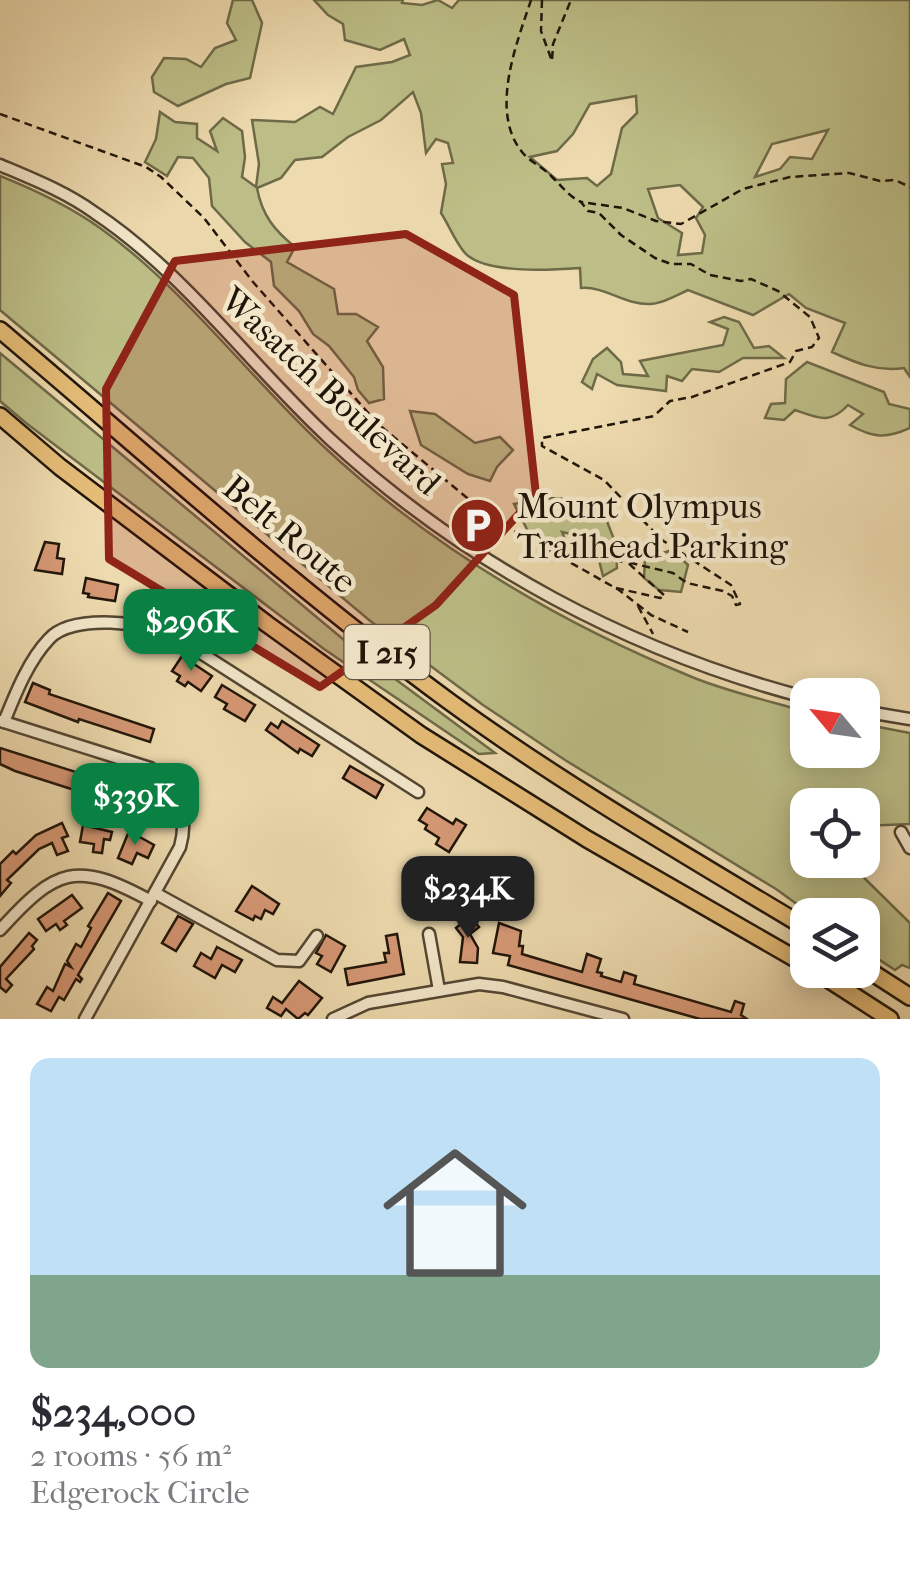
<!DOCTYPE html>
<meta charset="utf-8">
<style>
:root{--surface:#fff;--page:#f7f7f7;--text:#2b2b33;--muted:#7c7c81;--line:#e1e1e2;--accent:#0b8043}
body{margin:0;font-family:"IM FELL French Canon",serif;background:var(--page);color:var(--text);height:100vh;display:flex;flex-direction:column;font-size:38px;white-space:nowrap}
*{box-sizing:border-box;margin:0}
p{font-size:32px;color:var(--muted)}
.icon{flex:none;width:55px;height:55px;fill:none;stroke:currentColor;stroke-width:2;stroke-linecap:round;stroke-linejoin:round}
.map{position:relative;height:1019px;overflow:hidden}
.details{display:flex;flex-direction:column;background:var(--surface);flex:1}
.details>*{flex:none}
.needle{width:65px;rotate:299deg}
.tools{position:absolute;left:790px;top:678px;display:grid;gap:20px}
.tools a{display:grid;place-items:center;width:90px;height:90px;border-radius:20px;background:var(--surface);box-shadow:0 5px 25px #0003;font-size:50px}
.price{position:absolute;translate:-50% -85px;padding:0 22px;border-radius:20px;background:var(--accent);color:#fff;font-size:32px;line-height:65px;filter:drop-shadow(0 2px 5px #0008)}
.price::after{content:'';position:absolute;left:50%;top:60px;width:30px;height:22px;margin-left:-15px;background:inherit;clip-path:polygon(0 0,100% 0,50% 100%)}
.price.current{background:#222;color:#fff}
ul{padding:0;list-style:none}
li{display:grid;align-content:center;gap:20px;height:530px;padding:0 30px}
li+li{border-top:2px solid var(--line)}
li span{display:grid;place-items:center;height:310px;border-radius:20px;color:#555}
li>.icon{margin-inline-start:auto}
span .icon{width:180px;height:180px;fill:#fffc;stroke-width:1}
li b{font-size:42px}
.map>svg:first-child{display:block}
.green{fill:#bdbe87;stroke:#6e6a48;stroke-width:2.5;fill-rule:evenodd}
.building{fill:#d69875;stroke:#201509;stroke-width:2.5}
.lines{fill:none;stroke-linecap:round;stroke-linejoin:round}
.minor-casing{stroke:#534632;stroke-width:15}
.highway-casing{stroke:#201509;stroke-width:20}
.path{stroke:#201509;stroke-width:2.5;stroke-dasharray:8 5;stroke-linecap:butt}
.minor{stroke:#f3e7ca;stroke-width:10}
.highway{stroke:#e6bd77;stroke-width:15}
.marked{fill:#8f2418;fill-opacity:0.2;stroke:#8f2418;stroke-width:8;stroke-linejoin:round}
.labels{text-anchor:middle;stroke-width:9;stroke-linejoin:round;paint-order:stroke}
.shield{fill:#f3e7ca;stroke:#5f5443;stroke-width:2.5}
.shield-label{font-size:32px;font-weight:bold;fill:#201509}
.street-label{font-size:35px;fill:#201509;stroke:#f3e7ca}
.poi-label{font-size:35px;fill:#201509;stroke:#f3e7ca;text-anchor:start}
</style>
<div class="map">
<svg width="910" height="1019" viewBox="0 0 910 1019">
<rect width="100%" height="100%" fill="#eddaae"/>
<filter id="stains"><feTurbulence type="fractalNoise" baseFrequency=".002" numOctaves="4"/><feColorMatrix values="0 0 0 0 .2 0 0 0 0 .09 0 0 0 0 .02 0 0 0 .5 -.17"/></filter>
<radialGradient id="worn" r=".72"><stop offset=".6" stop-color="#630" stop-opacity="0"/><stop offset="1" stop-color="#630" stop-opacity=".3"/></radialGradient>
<g class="green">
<polygon points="233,0 252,0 262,23 250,78 226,84 178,106 154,92 152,77 164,58 186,59 201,67 215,48 236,40 227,23"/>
<path d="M314,0H403L402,3L422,5L438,0L452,8L459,0H910V377L904,368C877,372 856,363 832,352L845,323L806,308L789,294L753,315L688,290C677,295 662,304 650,304C625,305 605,286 581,288L580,268C552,270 490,274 467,255C457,246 449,225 441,213L446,184L442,164L453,163L448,143L436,139L426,153L421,113L413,92L381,120L348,137L322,157L295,160L281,178L257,188C262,215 274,230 295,247L287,262L334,289L338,314H356L378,327L367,341L383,367L384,399L369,403L358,390L354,377L329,346L313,334L299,311L274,286L271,262L245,242L212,206L209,178L193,158L178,157L167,176L145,162L156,139L160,112L175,122L197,124V138L217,151L210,131L223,118L242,131L245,157L242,177L256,187L259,164L252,120L295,122L320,107L333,114L356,67L392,62L410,55L404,39L380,50L345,40L343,24L328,15ZM636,96L637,113L622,128L611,174L597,186L587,178L557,180L530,157L557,151L573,134L590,104ZM828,130L812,159L790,157L780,169L755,177L772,144ZM680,185L703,207L696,218L705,235L702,253L678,255L682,233L658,218L648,189Z"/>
<path d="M0,176C35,190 69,206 100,228C183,287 248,376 322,445C430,546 555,621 692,677C728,692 770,701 807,712L808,750H862L863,724L910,733V824L863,826L862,805H808V860H846L910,923V968L902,965L895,970L863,949L862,915H812L776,889L565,760L483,705L369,620L0,310Z"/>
<polygon points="724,317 739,322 754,348 769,346 784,358 743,358 719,372 692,369 682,381 667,376 666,391 617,385 597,374 592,389 582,382 593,359 607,348 621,362 623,374 648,376 640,361 723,345 728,329 710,322"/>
<polygon points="0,353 356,650 495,753 479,754 324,649 26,423 0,401"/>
<path d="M807,362L884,392L889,404L910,409V428C886,439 873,438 850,425L863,414L848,405C830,425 818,418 795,410L784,420L765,418L771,404L785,403L786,379Z"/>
<polygon points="410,411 435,414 475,443 500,437 513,450 497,467 490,481 468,474 421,445"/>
<polygon points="550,498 565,499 579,517 603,511 615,542 617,568 603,576 597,552 589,538 562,532 567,544 532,539 514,504"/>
<polygon points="672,550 688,565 681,592 659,590 644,578 645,559"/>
</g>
<g class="building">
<polygon points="45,542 59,544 57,558 64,559 62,574 35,570"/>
<polygon points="86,578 118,585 115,601 88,597 89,594 83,593"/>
<polygon points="182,656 212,676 201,691 188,682 185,686 177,681 180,676 172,671"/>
<polygon points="33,683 50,690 49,694 154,729 150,742 79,719 78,722 25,702"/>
<polygon points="222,685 255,705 245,721 224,709 227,704 215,697"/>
<polygon points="282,721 319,745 312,756 300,749 298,753 266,730 271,723 278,728"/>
<polygon points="0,748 123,787 118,804 15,771 0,764"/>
<polygon points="350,766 383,785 376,798 343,778"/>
<polygon points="427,808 453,824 456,819 466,825 449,852 436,844 439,838 425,829 427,825 419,820"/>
<polygon points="62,823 68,836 62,838 68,851 57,855 52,843 39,849 7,880 11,883 0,896 0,864 13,851 16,854 36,835"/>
<polygon points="83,825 112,832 110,840 104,839 102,853 93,852 94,844 80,842"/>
<polygon points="129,831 154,845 148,858 137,853 132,864 118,858"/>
<polygon points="252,886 279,904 273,914 265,910 261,919 255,916 253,920 236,911"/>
<polygon points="108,893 121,901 78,975 82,979 80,982 76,979 64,1000 59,997 51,1011 37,1004 47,987 53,991 65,964 71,967 67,961 76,944 81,947 91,928 88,926"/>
<polygon points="72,895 82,908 64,921 67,925 60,930 56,924 46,931 38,919"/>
<polygon points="178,916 193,924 176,951 162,943"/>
<polygon points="470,916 479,927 470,934 478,948 477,963 460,962 463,937 456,928"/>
<polygon points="499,923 521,931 519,946 523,946 522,954 582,972 587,954 601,959 597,972 602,973 601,976 621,982 624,972 636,976 634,984 731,1012 735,1001 744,1004 741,1015 747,1019 700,1019 508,965 510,956 493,953"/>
<polygon points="29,933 37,940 32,946 34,949 6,979 12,985 6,992 0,987 0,967"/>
<polygon points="397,934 404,974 348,985 345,969 386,962 384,953 389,953 386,936"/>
<polygon points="326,935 345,946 331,972 317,964 322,956 316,953"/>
<polygon points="217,947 242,960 235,972 222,965 215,978 194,966 201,953 211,959"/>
<polygon points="299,981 322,998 308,1015 305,1013 298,1019 286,1009 281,1016 267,1008 273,997 282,1003"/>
</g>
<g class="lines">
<defs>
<g id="minor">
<path d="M0,165C33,179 66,192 95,213C184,272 252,367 331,440C466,564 630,652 808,698"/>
<polyline points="862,711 910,719"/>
<path d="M1,721L150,768C178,785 189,815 180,847L85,1019"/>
<path d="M4,722C15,695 28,661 49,639C72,613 148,622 176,637L418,792"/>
<polyline points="901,832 910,848"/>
<polyline points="155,893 277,960 299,961 317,936"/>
<path d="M0,930C56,868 76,860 151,901"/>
<polyline points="429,934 439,990"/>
<polyline points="333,1019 368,1003 479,984 503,987 623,1019"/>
</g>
<g id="highway">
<path d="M0,330C148,455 293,587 450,702C564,785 687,856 808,929"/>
<polyline points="0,416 60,467 267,624 421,735 587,839 808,966"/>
<polyline points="862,966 910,997"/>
<polyline points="814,970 890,1019"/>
</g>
</defs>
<use href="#minor" class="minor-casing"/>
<use href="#highway" class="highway-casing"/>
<g class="path">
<path d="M531,0C517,43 489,111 522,152C530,162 543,167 552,177C562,186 568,196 581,202"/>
<polyline points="542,0 541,31 552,61 553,44 571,0"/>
<polyline points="0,114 146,167 161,177 204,218 253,282 377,423 466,497 511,529 619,590 651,615 688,632"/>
<path d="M527,537C559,535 593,559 625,562"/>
<polyline points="616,588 660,598 665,596 627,562 673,573 687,583 723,591 732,596 736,605 740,604 731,585 662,540 604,480 542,446 542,438 654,416 670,401 692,397 790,362 796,351 812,347 819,338 810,317 778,291 751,279 741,281 710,275 691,264 671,264 655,258 621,235 599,213 588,211 581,202 623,208 656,221 681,224 743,189 790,177 849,173 880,181 895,180 910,187"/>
<polyline points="638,606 653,634"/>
</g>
<use href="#minor" class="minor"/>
<use href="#highway" class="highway"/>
</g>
<path class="marked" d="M406,234L514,295L536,495L436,605L320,687L109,559L106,389L175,261Z"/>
<defs>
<symbol id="parking-disc" viewBox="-11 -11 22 22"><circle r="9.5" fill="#8f2418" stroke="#f3e7ca"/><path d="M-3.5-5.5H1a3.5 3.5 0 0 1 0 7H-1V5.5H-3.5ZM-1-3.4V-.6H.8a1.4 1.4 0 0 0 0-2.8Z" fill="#fff"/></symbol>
</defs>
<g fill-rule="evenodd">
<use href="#parking-disc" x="446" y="494" width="63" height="63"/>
</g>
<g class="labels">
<rect class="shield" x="344.5" y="625" width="85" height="54" rx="8"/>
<g class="shield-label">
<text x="387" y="663">I 215</text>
</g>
<g class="street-label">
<text transform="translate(331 391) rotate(43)" y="12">Wasatch Boulevard</text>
<text transform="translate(290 534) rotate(40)" y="12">Belt Route</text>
</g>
<g class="poi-label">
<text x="517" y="518">Mount Olympus<tspan x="517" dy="40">Trailhead Parking</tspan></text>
</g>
</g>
<rect width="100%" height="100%" filter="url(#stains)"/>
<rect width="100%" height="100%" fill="url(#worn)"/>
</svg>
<div class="tools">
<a><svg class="needle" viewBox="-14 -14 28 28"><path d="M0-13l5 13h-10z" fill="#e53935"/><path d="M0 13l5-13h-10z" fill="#7c7c81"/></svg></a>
<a><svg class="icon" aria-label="locate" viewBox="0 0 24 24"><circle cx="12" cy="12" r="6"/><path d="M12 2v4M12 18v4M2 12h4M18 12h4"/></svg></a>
<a><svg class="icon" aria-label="layers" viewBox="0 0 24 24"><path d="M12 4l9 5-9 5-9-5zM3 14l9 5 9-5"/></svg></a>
</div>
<b class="price" style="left:191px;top:674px">$296K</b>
<b class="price" style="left:135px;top:848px">$339K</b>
<b class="price current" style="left:468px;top:941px">$234K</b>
</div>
<section class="details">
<ul>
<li><span style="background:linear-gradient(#bfe0f5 70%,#7fa58c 0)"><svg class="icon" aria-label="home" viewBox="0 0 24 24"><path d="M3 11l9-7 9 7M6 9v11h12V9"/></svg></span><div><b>$234,000</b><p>2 rooms · 56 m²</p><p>Edgerock Circle</p></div></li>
</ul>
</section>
